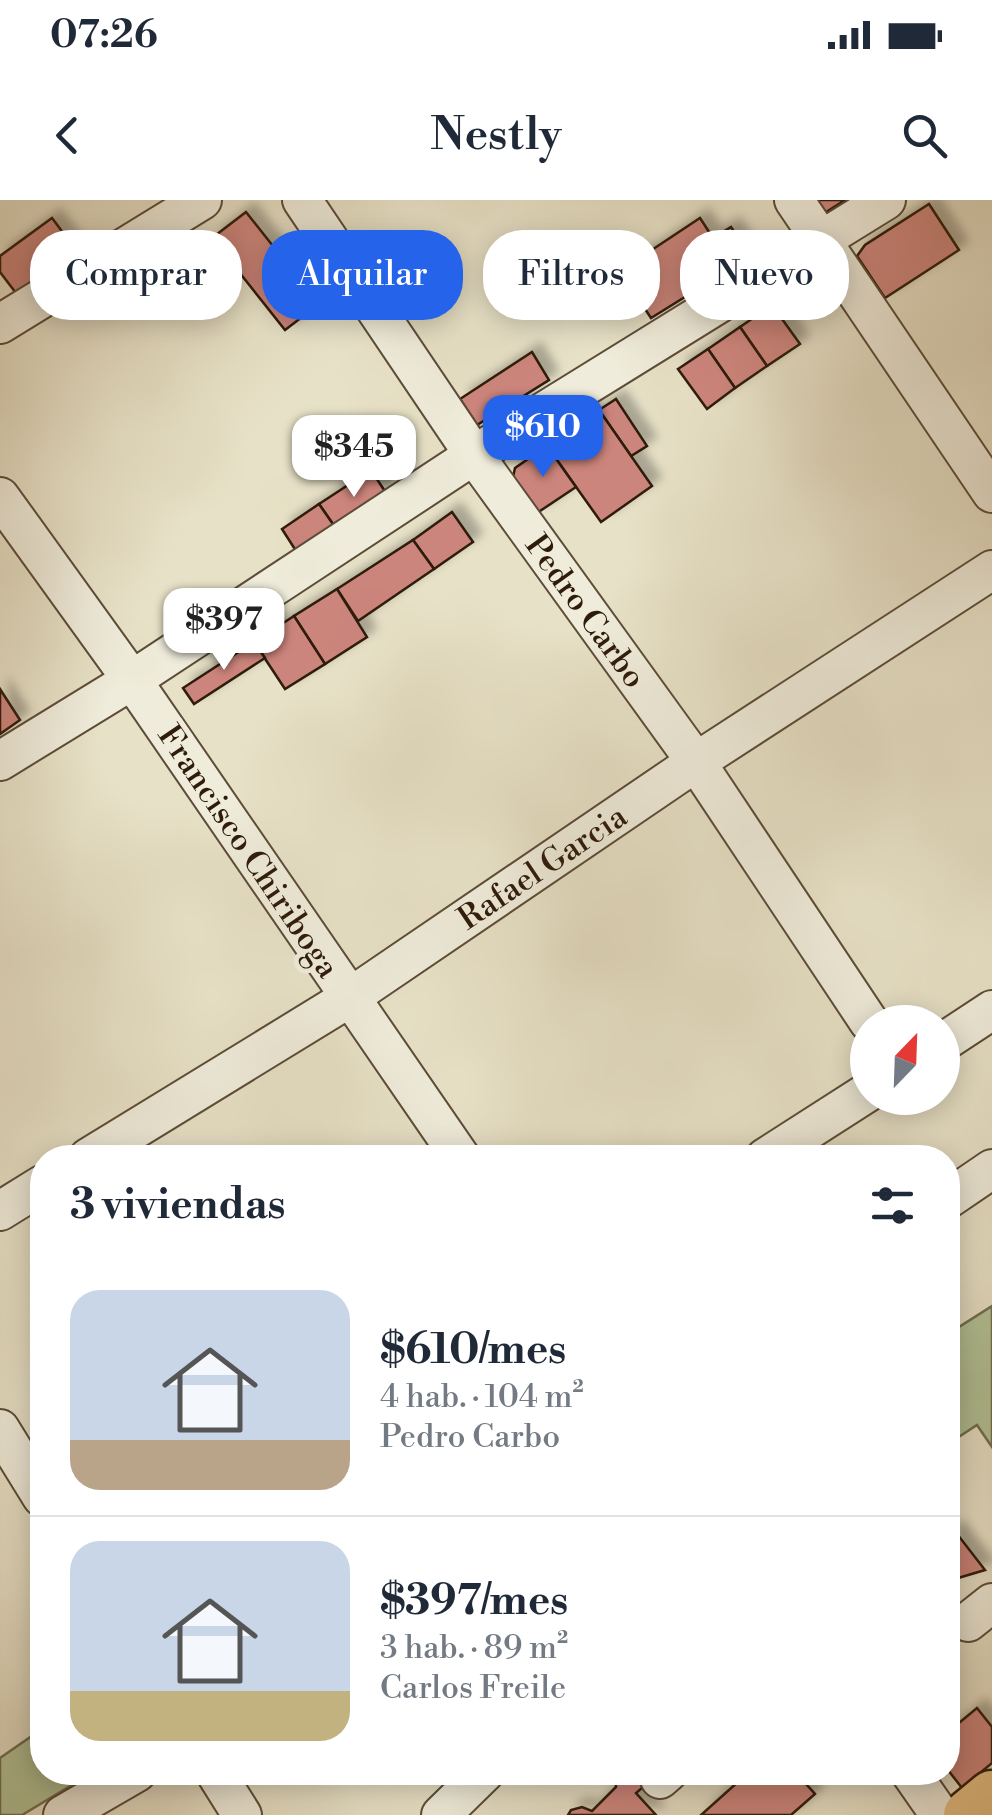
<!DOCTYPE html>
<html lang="es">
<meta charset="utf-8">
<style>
:root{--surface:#fff;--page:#f6f6f7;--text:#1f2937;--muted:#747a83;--line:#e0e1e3;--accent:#2563eb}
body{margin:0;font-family:"Libre Bodoni",serif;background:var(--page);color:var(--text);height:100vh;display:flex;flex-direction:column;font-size:38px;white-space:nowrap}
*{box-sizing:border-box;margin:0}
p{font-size:32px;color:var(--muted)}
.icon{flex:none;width:55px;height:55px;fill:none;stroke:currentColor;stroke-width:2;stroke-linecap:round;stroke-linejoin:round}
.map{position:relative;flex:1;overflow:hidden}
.details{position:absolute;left:30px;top:945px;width:930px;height:640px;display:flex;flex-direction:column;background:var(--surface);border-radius:40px;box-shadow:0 5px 25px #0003}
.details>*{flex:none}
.banner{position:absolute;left:30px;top:30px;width:932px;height:90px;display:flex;gap:20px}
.needle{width:65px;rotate:23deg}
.tools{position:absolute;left:850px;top:805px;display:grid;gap:20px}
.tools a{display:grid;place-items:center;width:110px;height:110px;border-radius:50%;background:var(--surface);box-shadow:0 5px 25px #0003;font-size:50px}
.price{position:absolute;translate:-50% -85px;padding:0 22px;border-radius:20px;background:#fff;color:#222;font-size:32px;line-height:65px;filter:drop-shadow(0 2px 5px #0008)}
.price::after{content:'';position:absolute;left:50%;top:60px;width:30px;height:22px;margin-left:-15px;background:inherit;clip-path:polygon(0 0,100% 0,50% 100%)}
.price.active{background:var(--accent);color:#fff}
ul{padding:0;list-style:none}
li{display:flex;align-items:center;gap:30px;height:250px;padding:0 40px}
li+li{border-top:2px solid var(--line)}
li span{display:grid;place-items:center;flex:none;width:280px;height:200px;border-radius:30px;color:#555}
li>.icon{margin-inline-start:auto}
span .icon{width:120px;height:120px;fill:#fffc;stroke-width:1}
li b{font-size:42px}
h2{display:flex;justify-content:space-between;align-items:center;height:120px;padding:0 40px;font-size:42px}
.tag{padding:0 35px;border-radius:40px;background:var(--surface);box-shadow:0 5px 25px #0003;font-size:35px;line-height:90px}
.tag.active{background:var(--accent);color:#fff}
.status{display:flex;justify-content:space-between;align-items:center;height:70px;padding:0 50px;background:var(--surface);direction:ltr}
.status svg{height:28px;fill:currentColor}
header{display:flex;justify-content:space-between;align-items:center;height:130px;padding:0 40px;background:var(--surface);font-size:45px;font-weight:600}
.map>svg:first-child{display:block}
.green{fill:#b3c398;stroke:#706f50;stroke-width:2.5}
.building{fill:#cc857c;stroke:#2e1b09;stroke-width:2.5;filter:url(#shadow)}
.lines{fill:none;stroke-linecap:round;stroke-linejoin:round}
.minor-casing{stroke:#5c4c38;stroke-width:42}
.major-casing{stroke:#2e1b09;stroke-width:55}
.minor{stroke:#efecdb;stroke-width:38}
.major{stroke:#e4c084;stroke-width:50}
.labels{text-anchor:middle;stroke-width:10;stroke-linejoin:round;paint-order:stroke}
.street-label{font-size:32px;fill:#2e1b09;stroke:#efecdb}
</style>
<div class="status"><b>07:26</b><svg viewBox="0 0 49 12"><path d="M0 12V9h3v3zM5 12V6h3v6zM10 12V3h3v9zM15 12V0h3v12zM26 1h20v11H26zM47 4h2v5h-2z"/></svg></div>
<header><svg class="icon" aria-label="back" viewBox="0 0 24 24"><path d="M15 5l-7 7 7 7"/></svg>Nestly<svg class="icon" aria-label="search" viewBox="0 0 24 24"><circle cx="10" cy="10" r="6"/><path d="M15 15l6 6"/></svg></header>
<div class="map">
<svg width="992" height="1615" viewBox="0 0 992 1615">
<defs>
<filter id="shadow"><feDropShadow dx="9" dy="-9" stdDeviation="5" flood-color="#0004"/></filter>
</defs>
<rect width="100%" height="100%" fill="#e7e1c7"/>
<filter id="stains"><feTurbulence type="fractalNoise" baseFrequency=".002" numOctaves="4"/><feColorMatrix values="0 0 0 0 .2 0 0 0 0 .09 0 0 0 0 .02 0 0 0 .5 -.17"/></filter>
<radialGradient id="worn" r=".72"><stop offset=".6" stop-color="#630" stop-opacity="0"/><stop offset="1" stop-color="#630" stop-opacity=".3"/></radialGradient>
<g class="green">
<polygon points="992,1106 992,1247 977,1225 948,1244 948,1134"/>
<polygon points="42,1529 42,1572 92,1573 22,1615 0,1615 0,1558"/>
</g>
<g class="building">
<polygon points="814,0 845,0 823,14"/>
<polygon points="929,4 959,50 885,98 857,56 865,45"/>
<polygon points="246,12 319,104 285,130 212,38"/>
<polygon points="52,18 82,58 22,101 0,72 0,56"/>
<polygon points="700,18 713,38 731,27 751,56 651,118 620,71"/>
<polygon points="772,105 800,144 767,166 740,127"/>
<polygon points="740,127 767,166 735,188 708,149"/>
<polygon points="708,149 735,188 707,209 678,169"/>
<polygon points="532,152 549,180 477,225 460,199"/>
<polygon points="616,199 647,246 631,256 599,210"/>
<polygon points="599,210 652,286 601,322 547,246"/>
<polygon points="547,246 576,287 537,313 513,277 515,268"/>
<polygon points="371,270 388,296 337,330 319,304"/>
<polygon points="319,304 337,330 298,354 282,329"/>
<polygon points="452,312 473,342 434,369 413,340"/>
<polygon points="413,340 434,369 358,421 337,389"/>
<polygon points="337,389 367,437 325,464 294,416"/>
<polygon points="294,416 325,464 285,489 254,442"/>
<polygon points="254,442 265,458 194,504 183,488"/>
<polygon points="0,489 20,520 0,534"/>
<polygon points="954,1330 985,1370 948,1381 948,1335"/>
<polygon points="977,1508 992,1527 992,1563 962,1588 948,1570 948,1532"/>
<polygon points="615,1572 642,1572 642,1588 636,1593 656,1615 568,1615 571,1610 582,1607 592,1611 616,1587"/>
<polygon points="749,1572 795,1572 815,1594 791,1615 701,1615"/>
</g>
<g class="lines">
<defs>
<g id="minor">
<polyline points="302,0 474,255 696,562 869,822"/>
<polyline points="794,0 992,293"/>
<polyline points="0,124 202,0"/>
<polyline points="0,297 132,480 461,958"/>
<polyline points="0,561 132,480 474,255 886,0"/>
<polyline points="942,843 992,810"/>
<polyline points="88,958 349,798 696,562 992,370"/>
<polyline points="765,958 868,892"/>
<polyline points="948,999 992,969"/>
<polyline points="0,1011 42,985"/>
<polyline points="0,1229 42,1297"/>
<polyline points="968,1422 992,1403"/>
<polyline points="215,1572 242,1615"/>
<polyline points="910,1572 940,1615"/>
<polyline points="660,1579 668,1572"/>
<polyline points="63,1615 137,1572"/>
<polyline points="441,1615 485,1572"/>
</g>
<polyline id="major" points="969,1615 992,1596"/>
</defs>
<use href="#minor" class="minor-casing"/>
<use href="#major" class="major-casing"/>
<use href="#minor" class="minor"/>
<use href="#major" class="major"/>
</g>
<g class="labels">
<g class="street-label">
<text transform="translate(586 411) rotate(54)" y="11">Pedro Carbo</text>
<text transform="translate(249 651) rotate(56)" y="11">Francisco Chiriboga</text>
<text transform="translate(542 667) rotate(-34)" y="11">Rafael Garcia</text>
</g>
</g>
<rect width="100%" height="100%" filter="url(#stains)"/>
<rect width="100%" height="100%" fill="url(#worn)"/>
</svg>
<div class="tools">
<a><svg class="needle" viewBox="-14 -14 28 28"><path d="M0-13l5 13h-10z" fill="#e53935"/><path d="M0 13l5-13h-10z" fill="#747a83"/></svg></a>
</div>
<b class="price active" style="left:543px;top:280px">$610</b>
<b class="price" style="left:354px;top:300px">$345</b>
<b class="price" style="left:224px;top:473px">$397</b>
<div class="banner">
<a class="tag">Comprar</a>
<a class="tag active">Alquilar</a>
<a class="tag">Filtros</a>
<a class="tag">Nuevo</a>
</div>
<section class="details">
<h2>3 viviendas<svg class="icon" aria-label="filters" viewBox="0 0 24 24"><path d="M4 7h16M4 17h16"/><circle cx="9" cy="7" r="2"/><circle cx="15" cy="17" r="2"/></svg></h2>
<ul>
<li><span style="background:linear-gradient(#c9d6e8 75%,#b9a48a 0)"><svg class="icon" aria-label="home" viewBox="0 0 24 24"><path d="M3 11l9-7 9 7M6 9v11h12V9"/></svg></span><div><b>$610/mes</b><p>4 hab. · 104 m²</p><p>Pedro Carbo</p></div></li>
<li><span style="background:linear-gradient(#c9d6e8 75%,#c2b280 0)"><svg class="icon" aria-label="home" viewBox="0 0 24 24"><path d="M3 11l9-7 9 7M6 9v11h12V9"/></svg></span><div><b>$397/mes</b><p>3 hab. · 89 m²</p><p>Carlos Freile</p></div></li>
</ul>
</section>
</div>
